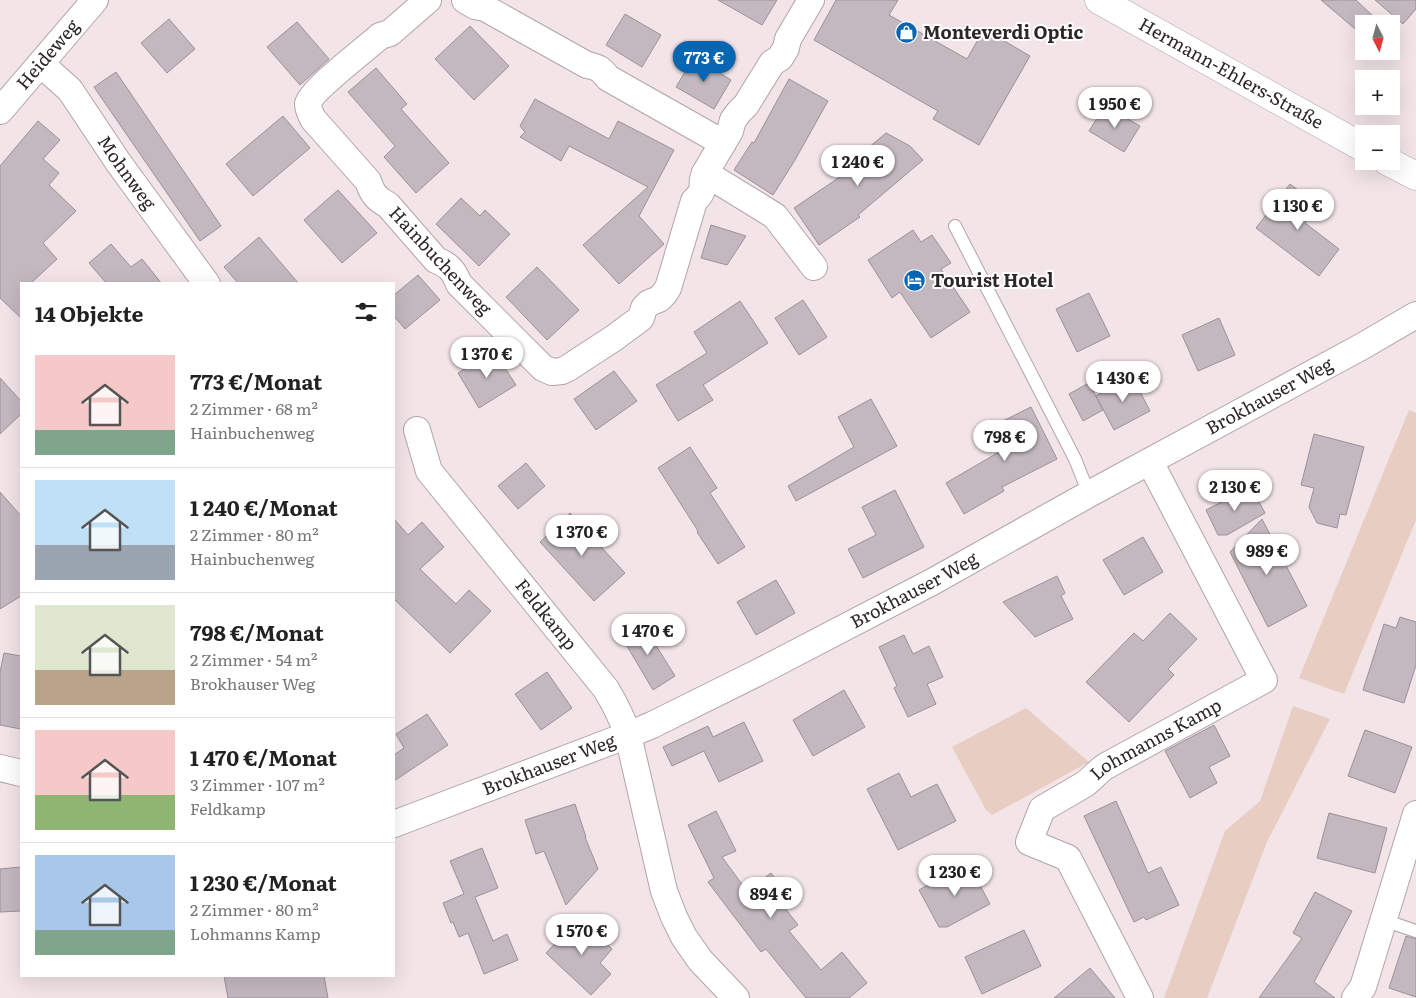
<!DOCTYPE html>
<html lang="de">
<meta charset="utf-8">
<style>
:root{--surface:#fff;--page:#f2f2f2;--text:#222;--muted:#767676;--line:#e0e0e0;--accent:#0765b2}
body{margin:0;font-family:Literata,serif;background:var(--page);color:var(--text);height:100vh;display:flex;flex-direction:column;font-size:19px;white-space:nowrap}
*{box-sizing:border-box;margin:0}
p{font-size:16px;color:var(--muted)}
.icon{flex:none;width:28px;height:28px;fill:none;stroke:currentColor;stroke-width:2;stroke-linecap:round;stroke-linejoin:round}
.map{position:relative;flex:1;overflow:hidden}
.panel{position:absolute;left:20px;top:282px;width:375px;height:695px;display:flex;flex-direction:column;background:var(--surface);border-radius:0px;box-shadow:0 5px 20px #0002}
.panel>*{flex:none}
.needle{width:32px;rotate:174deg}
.buttons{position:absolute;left:1355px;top:15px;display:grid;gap:10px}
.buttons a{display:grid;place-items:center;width:45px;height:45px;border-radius:0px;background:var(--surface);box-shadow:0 5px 20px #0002;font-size:25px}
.price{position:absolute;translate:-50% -42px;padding:0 11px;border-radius:18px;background:#fff;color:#222;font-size:16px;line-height:32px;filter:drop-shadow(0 1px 2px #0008)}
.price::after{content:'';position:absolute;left:50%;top:30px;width:15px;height:11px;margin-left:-8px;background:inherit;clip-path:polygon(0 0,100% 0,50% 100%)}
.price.active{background:var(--accent);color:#fff}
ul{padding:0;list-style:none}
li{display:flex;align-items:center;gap:15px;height:125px;padding:0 15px}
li+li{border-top:1px solid var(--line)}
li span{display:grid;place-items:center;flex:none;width:140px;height:100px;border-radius:0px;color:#555}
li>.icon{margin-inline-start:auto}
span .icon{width:60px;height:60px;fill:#fffc;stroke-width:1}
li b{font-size:21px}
h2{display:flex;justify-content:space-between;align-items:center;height:60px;padding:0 15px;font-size:21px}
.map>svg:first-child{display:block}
.green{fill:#e8cec2}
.building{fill:#c3b8bf;stroke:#9c9198}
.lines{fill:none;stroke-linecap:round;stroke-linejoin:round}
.service-casing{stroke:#b1a4a7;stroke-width:14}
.minor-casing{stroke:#b1a4a7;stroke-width:28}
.tertiary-casing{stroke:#b1a4a7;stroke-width:29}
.service{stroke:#fff;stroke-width:12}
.minor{stroke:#fff;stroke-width:26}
.tertiary{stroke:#fff;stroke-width:28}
.labels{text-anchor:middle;stroke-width:4;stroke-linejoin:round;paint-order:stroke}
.poi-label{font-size:18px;font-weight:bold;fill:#2d2729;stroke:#fff;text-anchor:start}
.street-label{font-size:18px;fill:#2d2729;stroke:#fff}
</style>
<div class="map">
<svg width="1416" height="998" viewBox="0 0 1416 998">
<rect width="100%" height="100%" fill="#f2e4e7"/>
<g class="green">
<polygon points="1409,410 1416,413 1416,520 1344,694 1299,678"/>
<polygon points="1293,706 1330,719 1267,842 1207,998 1164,998 1225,831 1260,801"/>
<polygon points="1026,708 1089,762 992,815 986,810 952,747"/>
</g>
<g class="building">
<polygon points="718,0 777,0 762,25"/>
<polygon points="836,0 898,0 889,15 967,59 984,29 1030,56 979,145 933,119 938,111 814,40"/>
<polygon points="1321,0 1356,0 1375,18 1370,24 1364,24 1364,30 1361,34"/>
<polygon points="1375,0 1416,0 1416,9 1403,24"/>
<polygon points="625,14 661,35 642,67 606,45"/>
<polygon points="169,19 195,49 167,73 141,43"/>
<polygon points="297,22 329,59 300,85 267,47"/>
<polygon points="470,26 509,66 474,100 435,59"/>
<polygon points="694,57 731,80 714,109 676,87"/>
<polygon points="376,68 407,104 401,109 449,163 416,193 384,157 395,146 348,92"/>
<polygon points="116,72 221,226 200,241 94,87"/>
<polygon points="789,79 828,101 795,160 773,195 734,170 752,142 754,143"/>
<polygon points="535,99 609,139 618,121 674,150 639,216 664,244 619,284 583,245 648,187 569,146 561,161 520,137 525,132 520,126"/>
<polygon points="1105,106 1140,126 1124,152 1089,131"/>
<polygon points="283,116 310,148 253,196 226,164"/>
<polygon points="38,121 60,140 43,159 59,173 49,185 76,211 43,243 57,259 30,284 21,284 21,318 0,298 0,166"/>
<polygon points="886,133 910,146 923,160 858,215 860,217 819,245 794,208 853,168 849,164"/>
<polygon points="1290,184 1318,205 1305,223 1339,249 1319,276 1256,228"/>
<polygon points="338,190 377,233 342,263 304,220"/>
<polygon points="461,198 480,216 485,210 510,234 479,266 436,224"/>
<polygon points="711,225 746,236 727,265 701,258"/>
<polygon points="913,230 921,242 932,235 951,263 941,269 970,312 931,338 900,292 892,298 868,260"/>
<polygon points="259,237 299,284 239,284 224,267"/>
<polygon points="111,244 131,267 142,259 162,284 107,284 89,263"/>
<polygon points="537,267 579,310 547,340 506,297"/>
<polygon points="418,275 440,300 405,329 394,316 394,295"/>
<polygon points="1089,293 1110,336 1077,352 1056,309"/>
<polygon points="803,300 827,337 799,355 775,318"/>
<polygon points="740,301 768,343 703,385 713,400 678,421 656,385 707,353 694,332"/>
<polygon points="1219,318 1235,355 1198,371 1182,335"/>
<polygon points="494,351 516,385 479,408 458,373"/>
<polygon points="614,371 637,401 596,430 574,399"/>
<polygon points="1132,376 1150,411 1114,430 1096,396"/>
<polygon points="0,378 21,401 21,414 0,434"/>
<polygon points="1089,383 1103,410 1083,421 1069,394"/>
<polygon points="871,399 897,446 796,501 788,486 854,447 838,417"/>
<polygon points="1031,407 1057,459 1002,487 1004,491 964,514 946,483 1006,448 995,425"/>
<polygon points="1314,434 1364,447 1346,515 1340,514 1337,528 1317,523 1309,507 1314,488 1301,485"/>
<polygon points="690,447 717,488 710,493 745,547 718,564 697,532 698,531 658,468"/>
<polygon points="526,463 545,486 518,509 498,486"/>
<polygon points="1251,487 1265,513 1227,535 1218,535 1206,510"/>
<polygon points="895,490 924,547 863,578 848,549 876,535 862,507"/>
<polygon points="0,492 21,516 21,596 0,609"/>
<polygon points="570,513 625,573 594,601 540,542"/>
<polygon points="394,519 408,535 422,522 444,547 420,569 456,604 469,590 491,611 450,653 394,599"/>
<polygon points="1262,519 1307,606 1268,627 1230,552"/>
<polygon points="1143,537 1163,572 1124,595 1103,560"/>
<polygon points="1057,576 1065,593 1061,596 1073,619 1035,637 1003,602"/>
<polygon points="776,580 795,613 756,635 737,602"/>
<polygon points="1170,613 1197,639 1168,669 1174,675 1129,722 1086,682 1134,633 1143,641"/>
<polygon points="1400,617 1416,622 1416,665 1404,703 1363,690 1384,624 1396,628"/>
<polygon points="642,623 675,676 653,690 621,636"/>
<polygon points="904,635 913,654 929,646 943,677 927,684 936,704 908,717 894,688 897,686 879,647"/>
<polygon points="4,653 21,656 21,729 0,725 0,672"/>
<polygon points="547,672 572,708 541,730 515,694"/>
<polygon points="844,690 865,727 813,756 793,720"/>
<polygon points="427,714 448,745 394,781 394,755 404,748 396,734"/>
<polygon points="744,722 763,761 719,782 704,751 672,766 663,747 708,726 713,737"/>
<polygon points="1214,725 1230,756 1209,767 1217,783 1190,798 1165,751"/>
<polygon points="1365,730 1412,747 1395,793 1348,776"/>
<polygon points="899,773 911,797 937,784 956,821 898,850 867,789"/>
<polygon points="1116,801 1148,873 1161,867 1179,905 1146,920 1144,917 1134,922 1084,816"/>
<polygon points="575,804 586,837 585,837 598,869 566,905 544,851 536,854 525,820"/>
<polygon points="716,811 736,851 722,857 747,891 771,873 786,893 778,899 798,925 789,931 821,970 842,952 867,983 849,998 806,998 766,949 761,952 708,882 714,878 688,825"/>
<polygon points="1329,813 1387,828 1375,873 1317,858"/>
<polygon points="482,848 498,888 475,897 493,941 507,934 518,960 484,974 468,933 459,937 453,922 451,923 443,903 464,894 450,861"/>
<polygon points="968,863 990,904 947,927 939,927 919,890"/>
<polygon points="21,867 21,911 0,912 0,869"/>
<polygon points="1315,892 1352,911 1314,982 1335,998 1259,998 1302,938 1293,933"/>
<polygon points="579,918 612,949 600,963 611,974 591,995 546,953"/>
<polygon points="1024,930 1041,966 982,994 965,957"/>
<polygon points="1406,936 1416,939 1416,997 1389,988"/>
<polygon points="1090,968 1115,998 1054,998"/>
<polygon points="224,976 324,976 328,998 228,998"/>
</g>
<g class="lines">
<defs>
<g id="service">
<polyline points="955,226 1075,459 1089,494"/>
<polyline points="1383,920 1416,931"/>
</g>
<g id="minor">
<path d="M428,0L390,33L380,36C367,48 311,90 308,104C308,110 311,114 313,119L368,181C372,193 376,199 388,205L436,260C449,265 454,271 459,284L543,368L552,372L562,371L568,368L614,338L641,318L644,308L649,303L659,299L664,294L668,288L672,275L694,201C708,188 699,186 705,173L730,131L733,120L739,112L746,105L772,63L780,58L786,48L788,39L811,0"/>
<path d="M465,0L475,6L485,8L587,65C598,67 601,69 608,78L723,143"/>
<path id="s1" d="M41,64L70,90L118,162L161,221L207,284"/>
<path id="s2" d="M0,111L95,0"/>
<polyline points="705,173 775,216 814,267"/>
<path id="s3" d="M417,430L429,471L606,689C615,704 622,718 628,735L664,891L674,917L684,937L700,960L736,998"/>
<polyline points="0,768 21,773"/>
<path id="s4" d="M394,824L628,735L652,725L759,672L932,582L1089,494L1361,347L1416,315"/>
<path id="s5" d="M1140,998L1068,858L1029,842L1042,809L1085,784C1093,778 1098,771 1106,766L1264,680L1150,462"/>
<polyline points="1355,998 1363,987 1416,814"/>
</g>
<g id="tertiary">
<path id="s6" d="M1099,0L1364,148"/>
<polyline points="1387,161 1416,176"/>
</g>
</defs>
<use href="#service" class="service-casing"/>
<use href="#minor" class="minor-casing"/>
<use href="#tertiary" class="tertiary-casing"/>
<use href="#service" class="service"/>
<use href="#minor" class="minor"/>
<use href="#tertiary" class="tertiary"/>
</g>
<defs>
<symbol id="shop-disc" viewBox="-11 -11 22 22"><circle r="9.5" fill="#0765b2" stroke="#fff"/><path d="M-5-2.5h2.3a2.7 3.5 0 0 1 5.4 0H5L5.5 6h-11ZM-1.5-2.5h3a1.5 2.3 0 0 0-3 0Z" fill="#fff"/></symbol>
<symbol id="hotel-disc" viewBox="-11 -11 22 22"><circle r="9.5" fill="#0765b2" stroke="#fff"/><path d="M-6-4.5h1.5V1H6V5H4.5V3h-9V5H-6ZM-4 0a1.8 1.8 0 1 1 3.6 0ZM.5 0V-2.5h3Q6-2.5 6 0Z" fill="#fff"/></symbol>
</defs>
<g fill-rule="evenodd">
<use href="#shop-disc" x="894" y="20" width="25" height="25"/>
<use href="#hotel-disc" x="902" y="268" width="25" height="25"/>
</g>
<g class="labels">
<g class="poi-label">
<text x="923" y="39">Monteverdi Optic</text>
<text x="931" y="287">Tourist Hotel</text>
</g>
<g class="street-label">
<text dy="6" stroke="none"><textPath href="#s2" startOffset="74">Heideweg</textPath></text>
<text dy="6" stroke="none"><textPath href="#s6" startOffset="151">Hermann-Ehlers-Straße</textPath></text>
<text dy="6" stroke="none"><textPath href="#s1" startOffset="139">Mohnweg</textPath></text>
<text transform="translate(440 261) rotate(47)" y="6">Hainbuchenweg</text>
<text dy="6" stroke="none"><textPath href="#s4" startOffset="976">Brokhauser Weg</textPath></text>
<text dy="6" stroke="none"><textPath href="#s4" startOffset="571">Brokhauser Weg</textPath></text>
<text dy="6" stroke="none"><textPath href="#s3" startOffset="228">Feldkamp</textPath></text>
<text dy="6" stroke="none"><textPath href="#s5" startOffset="369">Lohmanns Kamp</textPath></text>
<text dy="6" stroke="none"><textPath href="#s4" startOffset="166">Brokhauser Weg</textPath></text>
</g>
</g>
</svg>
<div class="buttons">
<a><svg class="needle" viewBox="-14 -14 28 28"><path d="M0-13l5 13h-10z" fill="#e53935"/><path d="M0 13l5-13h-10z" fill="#767676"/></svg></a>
<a>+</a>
<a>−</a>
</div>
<b class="price active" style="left:704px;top:83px">773 €</b>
<b class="price" style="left:1115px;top:129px">1 950 €</b>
<b class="price" style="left:858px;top:187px">1 240 €</b>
<b class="price" style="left:1298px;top:231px">1 130 €</b>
<b class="price" style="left:487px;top:379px">1 370 €</b>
<b class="price" style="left:1123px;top:403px">1 430 €</b>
<b class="price" style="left:1005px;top:462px">798 €</b>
<b class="price" style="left:1235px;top:512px">2 130 €</b>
<b class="price" style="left:582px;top:557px">1 370 €</b>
<b class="price" style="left:1267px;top:576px">989 €</b>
<b class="price" style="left:648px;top:656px">1 470 €</b>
<b class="price" style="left:955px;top:897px">1 230 €</b>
<b class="price" style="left:771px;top:919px">894 €</b>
<b class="price" style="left:582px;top:956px">1 570 €</b>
<section class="panel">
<h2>14 Objekte<svg class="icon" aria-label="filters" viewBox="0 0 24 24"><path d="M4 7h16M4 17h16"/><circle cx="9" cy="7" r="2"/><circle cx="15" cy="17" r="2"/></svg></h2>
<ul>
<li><span style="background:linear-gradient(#f6c9c9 75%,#7fa58c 0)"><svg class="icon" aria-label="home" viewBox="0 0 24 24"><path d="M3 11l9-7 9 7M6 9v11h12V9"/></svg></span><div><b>773 €/Monat</b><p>2 Zimmer · 68 m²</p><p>Hainbuchenweg</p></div></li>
<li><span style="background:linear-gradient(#bfe0f5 65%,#9aa5b1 0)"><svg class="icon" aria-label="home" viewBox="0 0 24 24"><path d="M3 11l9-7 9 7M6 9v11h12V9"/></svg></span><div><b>1 240 €/Monat</b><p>2 Zimmer · 80 m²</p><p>Hainbuchenweg</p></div></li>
<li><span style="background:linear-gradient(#dfe7d0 65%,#b9a48a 0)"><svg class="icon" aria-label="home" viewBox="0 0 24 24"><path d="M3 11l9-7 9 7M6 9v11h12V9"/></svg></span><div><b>798 €/Monat</b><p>2 Zimmer · 54 m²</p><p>Brokhauser Weg</p></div></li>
<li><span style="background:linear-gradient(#f6c9c9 65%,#8fb573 0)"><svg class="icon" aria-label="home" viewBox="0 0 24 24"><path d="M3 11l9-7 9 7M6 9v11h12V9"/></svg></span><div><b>1 470 €/Monat</b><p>3 Zimmer · 107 m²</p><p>Feldkamp</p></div></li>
<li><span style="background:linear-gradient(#a9c7e8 75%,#7fa58c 0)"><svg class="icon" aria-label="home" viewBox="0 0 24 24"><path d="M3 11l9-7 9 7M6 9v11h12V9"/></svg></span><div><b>1 230 €/Monat</b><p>2 Zimmer · 80 m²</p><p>Lohmanns Kamp</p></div></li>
</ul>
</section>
</div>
